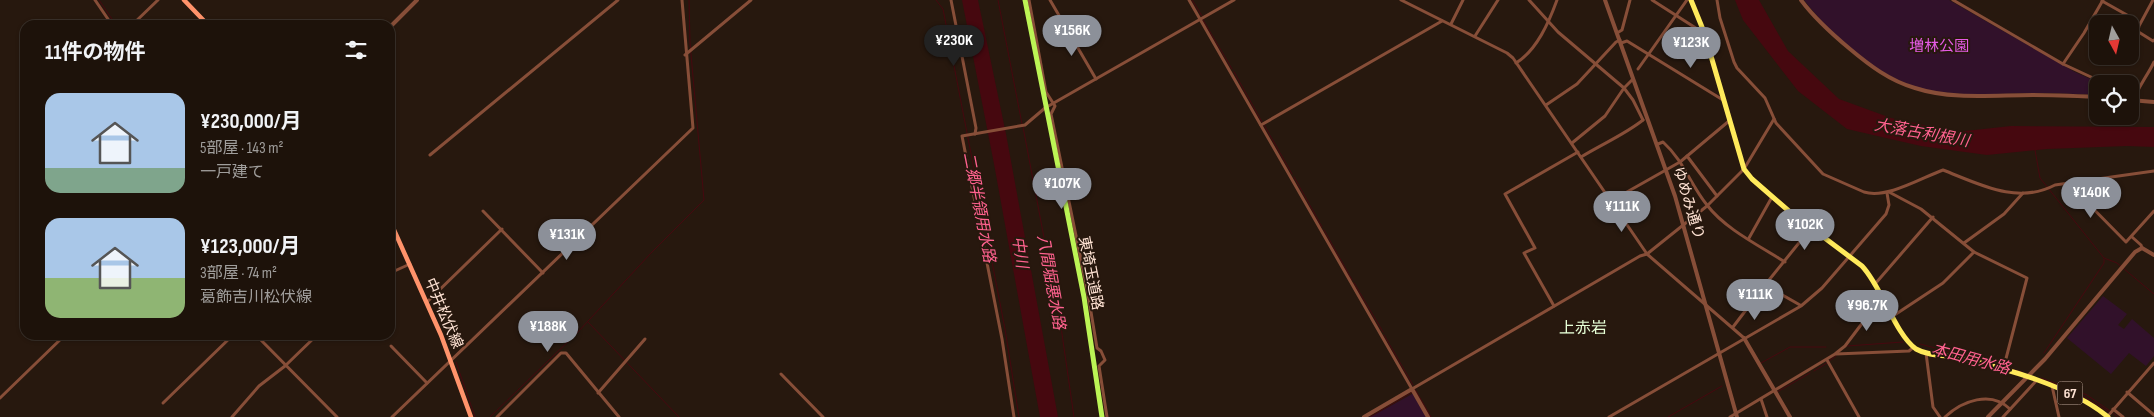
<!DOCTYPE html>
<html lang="ja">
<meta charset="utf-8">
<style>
:root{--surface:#1d120a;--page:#2a2018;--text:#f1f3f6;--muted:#a09e9c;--line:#3b322b;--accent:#8c9099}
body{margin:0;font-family:"Sofia Sans Condensed","Noto Sans JP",sans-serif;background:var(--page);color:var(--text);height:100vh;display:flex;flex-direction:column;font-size:19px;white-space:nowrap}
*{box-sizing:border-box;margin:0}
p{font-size:16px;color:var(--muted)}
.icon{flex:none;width:28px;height:28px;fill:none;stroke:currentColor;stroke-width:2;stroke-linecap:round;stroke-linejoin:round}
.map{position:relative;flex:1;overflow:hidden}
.panel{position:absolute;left:20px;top:20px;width:375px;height:320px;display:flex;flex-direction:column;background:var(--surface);border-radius:15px;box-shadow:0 1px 4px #0004,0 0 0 1px var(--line)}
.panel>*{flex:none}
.needle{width:32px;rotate:172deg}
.buttons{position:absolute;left:2089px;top:15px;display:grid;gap:10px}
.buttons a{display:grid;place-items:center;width:50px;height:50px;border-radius:10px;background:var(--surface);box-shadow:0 1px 4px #0004,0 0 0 1px var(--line);font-size:25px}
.price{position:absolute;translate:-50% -42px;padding:0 11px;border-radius:18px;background:var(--accent);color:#fff;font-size:16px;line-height:32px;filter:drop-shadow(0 1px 2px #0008)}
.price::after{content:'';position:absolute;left:50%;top:30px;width:15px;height:11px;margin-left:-8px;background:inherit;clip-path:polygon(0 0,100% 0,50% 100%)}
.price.active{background:#222;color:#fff}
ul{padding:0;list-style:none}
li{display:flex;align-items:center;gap:15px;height:125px;padding:0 25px}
li span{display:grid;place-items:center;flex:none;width:140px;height:100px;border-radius:15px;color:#555}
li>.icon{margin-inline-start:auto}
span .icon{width:60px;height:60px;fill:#fffc;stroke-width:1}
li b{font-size:21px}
h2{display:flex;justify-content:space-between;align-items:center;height:60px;padding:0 25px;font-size:21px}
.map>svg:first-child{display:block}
.green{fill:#31112a}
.water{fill:#46080f}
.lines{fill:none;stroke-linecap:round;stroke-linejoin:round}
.stream{stroke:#46080f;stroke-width:1}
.minor{stroke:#874e38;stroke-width:3}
.tertiary{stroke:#874e38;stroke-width:4}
.secondary{stroke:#ff936b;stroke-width:4.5}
.primary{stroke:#ffea5b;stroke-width:5}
.trunk{stroke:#bcf455;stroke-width:5}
.labels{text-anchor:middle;stroke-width:4;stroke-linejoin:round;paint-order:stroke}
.shield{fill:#27180e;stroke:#bea699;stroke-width:1}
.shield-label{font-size:14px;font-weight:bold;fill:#ffe3d4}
.park-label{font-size:15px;fill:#e45be4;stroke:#27180e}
.street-label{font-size:15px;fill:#ffe3d4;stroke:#27180e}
.water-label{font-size:16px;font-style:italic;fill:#ff628f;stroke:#27180e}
.neighbourhood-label{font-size:16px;fill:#e6ffd6;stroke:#27180e}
</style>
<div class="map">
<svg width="2154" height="417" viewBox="0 0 2154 417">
<rect width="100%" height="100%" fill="#27180e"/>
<g class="green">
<path d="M1804,0H1949L2075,72L2102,84H2098L2097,95C2078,94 2059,93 2040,93C2005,93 1968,97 1933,91C1882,82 1835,40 1804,0Z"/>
<polygon points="2103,296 2127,314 2118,325 2124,329 2132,319 2154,338 2154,356 2146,366 2129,353 2111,374 2067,338"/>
<polygon points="1414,393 1428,417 1368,417 1374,415"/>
</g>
<g class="water">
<polygon points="962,0 978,0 1006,134 1058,417 1040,417 994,164"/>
<polygon points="1735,0 1759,0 1788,51 1839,99 1891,118 1956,132 2011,126 2154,127 2154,147 2127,146 2047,149 1987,155 1921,146 1847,129 1798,91 1743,20"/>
</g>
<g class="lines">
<g class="stream">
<polyline points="99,0 116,25"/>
<polyline points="936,0 943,9 1005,329 1019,417"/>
<polyline points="998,0 1022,124"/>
<polyline points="1192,0 1202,16"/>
<polyline points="1203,20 1232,69"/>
<polyline points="1234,72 1262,122"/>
<polyline points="1264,125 1292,174"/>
<polyline points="1023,127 1061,327 1074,417"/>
<polyline points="2035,150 2040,178 2104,258 2117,263 2154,294"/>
<polyline points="1294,177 1322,227"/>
<polyline points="1324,230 1352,280"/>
<polyline points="1354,283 1383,332"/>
<polyline points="588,322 679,417"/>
<polyline points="1384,335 1413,385"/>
<polyline points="1920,344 1985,361"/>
<polyline points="1847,346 1903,342"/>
<polyline points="2044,353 2104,263 2104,259"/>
<polyline points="1829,361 1836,356"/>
<polyline points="456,362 475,417"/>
<polyline points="1761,363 1790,347 1826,347"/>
<polyline points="2011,369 2022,372"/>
<polyline points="1814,371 1827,363"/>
<polyline points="2041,378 2087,395 2110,411"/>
<polyline points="1416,391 1431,417"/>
<polyline points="1777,392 1810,373"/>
<polyline points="2078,393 2109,412"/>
<polyline points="2113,413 2118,417"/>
<polyline points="490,417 577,333 651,253 704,200 690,43 689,0"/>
<polyline points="1370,417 1416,390"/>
<polyline points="1668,417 1722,386"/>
</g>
<g class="minor">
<polyline points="95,0 112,25"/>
<polyline points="951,0 976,128 975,134"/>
<polyline points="1029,0 1046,92 1055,106 1051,114 1088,294 1097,348 1101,351 1105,360 1099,366 1107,417"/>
<polyline points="1050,0 1096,79"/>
<polyline points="1189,0 1412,389 1640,256 1647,254 1707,206 1744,169 1774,119"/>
<polyline points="1401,0 1507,53 1513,58 1647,254 1744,338"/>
<polyline points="1529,0 1558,32 1624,88 1633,100 1643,120"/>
<polyline points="1652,0 1702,32"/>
<path d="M1717,0L1720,18L1734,62L1737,68L1765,98L1776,123L1823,174L1864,192C1887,199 1921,178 1943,170C1979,184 2017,205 2055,185L2154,171"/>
<polyline points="1953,0 2063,64 2106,84"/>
<polyline points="2102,1 2127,15 2126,22 2130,24"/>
<polyline points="1451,24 1463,0"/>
<polyline points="132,25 158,0"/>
<polyline points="2137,31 2153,41 2154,40"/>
<polyline points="1617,33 1622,30 1630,0"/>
<polyline points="1475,36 1498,0"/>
<polyline points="1621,43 1627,41 1723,100"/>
<polyline points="685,55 751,0"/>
<polyline points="2132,59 2139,26 2153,0"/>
<path d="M1516,63C1537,50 1549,22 1557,0"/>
<polyline points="2063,64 2084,33 2103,0"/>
<polyline points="1638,69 1687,0"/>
<polyline points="1546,105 1577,84 1616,42 1620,40"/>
<path d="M2132,106C2135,90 2147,77 2154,62"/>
<polyline points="1261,125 1442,21"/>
<polyline points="1572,143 1605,116 1624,88 1633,79"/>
<path d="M1658,144L1663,142C1684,161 1690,184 1707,205C1725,229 1760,246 1785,262"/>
<polyline points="430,155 618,0"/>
<polyline points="1687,156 1717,196"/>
<path d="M1581,157C1602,144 1624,135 1643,120"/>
<polyline points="2068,183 2126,242 2154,211"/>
<polyline points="1889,192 1921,209 1974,252 2027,278 2003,370"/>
<polyline points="1611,201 1680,162 1729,121"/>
<polyline points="483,211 543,273"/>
<polyline points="2132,237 2141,245 2142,248"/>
<polyline points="1749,238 1772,197"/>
<polyline points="1964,243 2004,214 2023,193"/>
<polyline points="390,273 410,264"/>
<polyline points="1875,284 1933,217"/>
<polyline points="1765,285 1800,305"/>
<polyline points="427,302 502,229"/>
<polyline points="1554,306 1524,253 1535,248 1505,194 1578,152"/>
<polyline points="1893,316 1943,283 1974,252"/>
<polyline points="1733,327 1765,285 1811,228"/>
<polyline points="256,335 337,417"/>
<polyline points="391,346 427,383"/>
<polyline points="1926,353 1933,407 1940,417"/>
<polyline points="1836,354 1909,351 1914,347"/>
<polyline points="1827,360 1859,417"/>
<polyline points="781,374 823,417"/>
<polyline points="2052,386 2059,417"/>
<polyline points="2127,392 2154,415"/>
<polyline points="598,393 645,339"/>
<polyline points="0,398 65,335"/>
<polyline points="1761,399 1767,417"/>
<polyline points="163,403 233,335"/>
<polyline points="2113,409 2123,417"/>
<polyline points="232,417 259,386 285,366 317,335"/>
<polyline points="392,417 693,128 682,0"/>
<polyline points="497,417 561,353 566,353 619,417"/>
<polyline points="1014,417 1002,339 962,136 1025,125 1045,108 1234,0"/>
<polyline points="1609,417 1801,306 1822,288 1886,214 1889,205 1887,193"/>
<polyline points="1730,417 1835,354 1845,346 1882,297"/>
<path d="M1945,417C1962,401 1991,390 2010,409"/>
<polyline points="2003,417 2036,381"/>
<polyline points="2107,417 2154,363"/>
</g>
<g class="tertiary">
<polyline points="1605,0 1675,196 1737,417"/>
<path d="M1801,0C1815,19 1832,34 1850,49C1869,65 1890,81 1915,88C1952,100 1994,95 2033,95C2054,95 2076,96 2098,97"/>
<polyline points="390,27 417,0"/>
<polyline points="2130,100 2154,102"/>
<polyline points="1744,338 1790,417"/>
<polyline points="1364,417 1412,389 1428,417"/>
<polyline points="1988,417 2045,359 2135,252 2142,248 2154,255"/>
</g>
<g class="secondary">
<polyline points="184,0 208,25"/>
<polyline points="390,221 441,335 471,417"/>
</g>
<path class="primary" d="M1691,0L1704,32L1744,169L1752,179L1790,212L1862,266C1882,287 1895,334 1916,349C1928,356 1944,355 1957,357C2004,368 2071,386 2108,417"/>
<polyline class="trunk" points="1025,0 1084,297 1102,417"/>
</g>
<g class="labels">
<rect class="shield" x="2057.5" y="381.5" width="25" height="23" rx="4"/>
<g class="shield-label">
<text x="2070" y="398">67</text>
</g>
<g class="park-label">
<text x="1939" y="51">増林公園</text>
</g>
<g class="street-label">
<text transform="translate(1689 203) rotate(73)" y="5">ゆめみ通り</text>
<text transform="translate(1091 273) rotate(79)" y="5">東埼玉道路</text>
<text transform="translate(444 313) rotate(67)" y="5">中井松伏線</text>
</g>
<g class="water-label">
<text transform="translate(1922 132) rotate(10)" y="6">大落古利根川</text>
<text transform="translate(980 207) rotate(79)" y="6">二郷半領用水路</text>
<text transform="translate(1021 252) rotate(82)" y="6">中川</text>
<text transform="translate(1052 282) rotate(80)" y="6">八間堀悪水路</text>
<text transform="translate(1971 358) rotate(15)" y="6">本田用水路</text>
</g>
<g class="neighbourhood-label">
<text x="1583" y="333">上赤岩</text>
</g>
</g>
</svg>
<div class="buttons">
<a><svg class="needle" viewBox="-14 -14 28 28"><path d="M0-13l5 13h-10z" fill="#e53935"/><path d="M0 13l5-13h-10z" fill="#a09e9c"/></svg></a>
<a><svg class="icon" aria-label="locate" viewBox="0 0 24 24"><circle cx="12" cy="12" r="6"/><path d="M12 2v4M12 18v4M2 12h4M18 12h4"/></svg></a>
</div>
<b class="price" style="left:1072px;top:57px">¥156K</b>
<b class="price active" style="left:954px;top:67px">¥230K</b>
<b class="price" style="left:1691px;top:69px">¥123K</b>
<b class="price" style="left:1062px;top:210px">¥107K</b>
<b class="price" style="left:2091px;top:219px">¥140K</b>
<b class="price" style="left:1622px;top:233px">¥111K</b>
<b class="price" style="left:1805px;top:251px">¥102K</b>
<b class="price" style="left:567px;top:261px">¥131K</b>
<b class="price" style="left:1755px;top:321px">¥111K</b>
<b class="price" style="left:1867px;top:332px">¥96.7K</b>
<b class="price" style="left:548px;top:353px">¥188K</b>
<section class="panel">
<h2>11件の物件<svg class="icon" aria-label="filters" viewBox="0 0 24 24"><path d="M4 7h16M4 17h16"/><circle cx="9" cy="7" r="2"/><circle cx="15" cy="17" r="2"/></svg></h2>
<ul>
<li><span style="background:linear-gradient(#a9c7e8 75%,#7fa58c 0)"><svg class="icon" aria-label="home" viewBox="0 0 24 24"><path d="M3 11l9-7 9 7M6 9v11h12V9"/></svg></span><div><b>¥230,000/月</b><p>5部屋 · 143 m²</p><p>一戸建て</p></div></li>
<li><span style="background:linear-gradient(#a9c7e8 60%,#8fb573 0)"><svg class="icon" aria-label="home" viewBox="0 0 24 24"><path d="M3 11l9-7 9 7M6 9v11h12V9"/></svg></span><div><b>¥123,000/月</b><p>3部屋 · 74 m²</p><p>葛飾吉川松伏線</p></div></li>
</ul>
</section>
</div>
